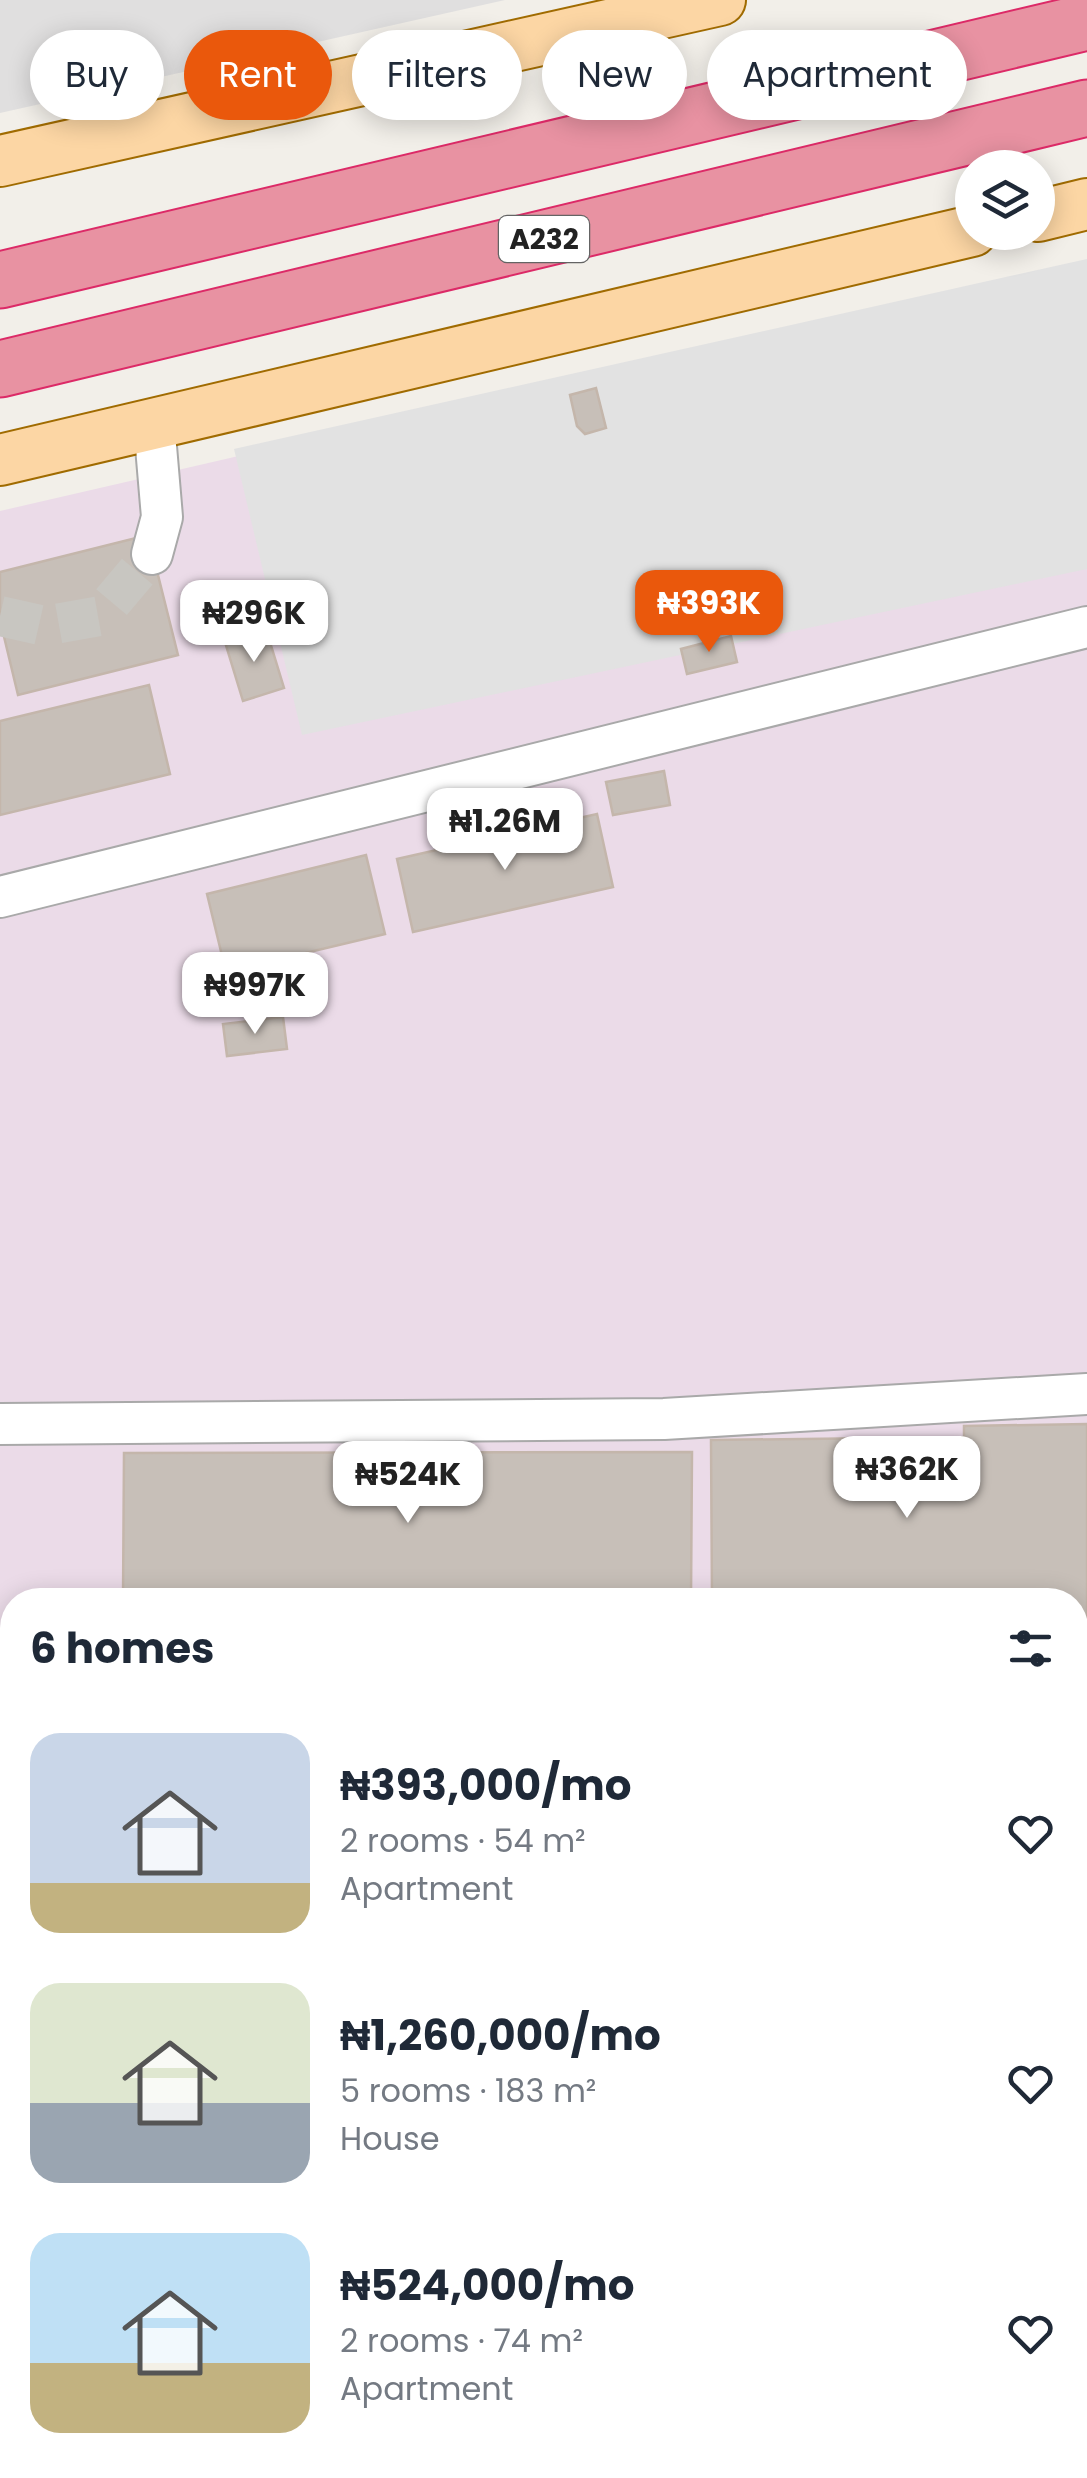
<!DOCTYPE html>
<meta charset="utf-8">
<style>
:root{--surface:#fff;--page:#f2f2f3;--text:#1f2937;--muted:#747a83;--accent:#ea580c}
body{margin:0;font-family:Poppins,sans-serif;background:var(--page);color:var(--text);height:100vh;display:flex;flex-direction:column;font-size:38px;white-space:nowrap}
*{box-sizing:border-box;margin:0}
p{font-size:32px;color:var(--muted)}
.icon{flex:none;width:55px;height:55px;fill:none;stroke:currentColor;stroke-width:2;stroke-linecap:round;stroke-linejoin:round}
.map{position:relative;flex:1;overflow:hidden}
.sheet{position:absolute;left:0px;top:1588px;width:1088px;height:892px;display:flex;flex-direction:column;background:var(--surface);border-radius:40px 40px 0 0;box-shadow:0 5px 25px #0003}
.sheet>*{flex:none}
.hud{position:absolute;left:30px;top:30px;width:1028px;height:90px;display:flex;gap:20px}
.fabs{position:absolute;left:955px;top:150px;display:grid;gap:20px}
.fabs a{display:grid;place-items:center;width:100px;height:100px;border-radius:50%;background:var(--surface);box-shadow:0 5px 25px #0003;font-size:50px}
.price{position:absolute;translate:-50% -85px;padding:0 22px;border-radius:20px;background:#fff;color:#222;font-size:32px;line-height:65px;filter:drop-shadow(0 2px 5px #0008)}
.price::after{content:'';position:absolute;left:50%;top:60px;width:30px;height:22px;margin-left:-15px;background:inherit;clip-path:polygon(0 0,100% 0,50% 100%)}
.price.current{background:var(--accent);color:#fff}
ul{padding:0;list-style:none}
li{display:flex;align-items:center;gap:30px;height:250px;padding:0 30px}
li span{display:grid;place-items:center;flex:none;width:280px;height:200px;border-radius:30px;color:#555}
li>.icon{margin-inline-start:auto}
span .icon{width:120px;height:120px;fill:#fffc;stroke-width:1}
li b{font-size:42px}
h2{display:flex;justify-content:space-between;align-items:center;height:120px;padding:0 30px;font-size:42px}
.pill{padding:0 35px;border-radius:45px;background:var(--surface);box-shadow:0 5px 25px #0003;font-size:35px;line-height:90px}
.pill.current{background:var(--accent);color:#fff}
.map>svg:first-child{display:block}
.residential{fill:#e0dfdf}
.industrial{fill:#ebdbe8;fill-rule:evenodd}
.parking{fill:#e2e2e2}
.building{fill:#c7bfb8;stroke:#c4b6ab;stroke-width:2.5}
.lines{fill:none;stroke-linecap:round;stroke-linejoin:round}
.minor-tunnel{stroke:#c8c6c1;stroke-width:40;stroke-dasharray:40 20;stroke-linecap:butt}
.minor-casing{stroke:#a9a9a9;stroke-width:44}
.major-casing{stroke:#a06b00;stroke-width:54}
.highway-casing{stroke:#dc2a67;stroke-width:59}
.minor{stroke:#fff;stroke-width:40}
.major{stroke:#fcd6a4;stroke-width:50}
.highway{stroke:#e892a2;stroke-width:55}
.labels{text-anchor:middle;stroke-width:10;stroke-linejoin:round;paint-order:stroke}
.shield{fill:#fff;stroke:#646464;stroke-width:2.5}
.shield-label{font-size:28px;font-weight:bold;fill:#222}
</style>
<div class="map">
<svg width="1087" height="2478" viewBox="0 0 1087 2478">
<rect width="100%" height="100%" fill="#f2efe9"/>
<polygon class="residential" points="0,0 505,0 0,113"/>
<path class="industrial" d="M1087,261V2478H0V511ZM12,1600H1075V2468H12Z"/>
<polygon class="parking" points="1087,259 1087,569 302,735 234,449"/>
<g class="building">
<polygon points="596,388 606,428 585,434 577,426 570,395"/>
<polygon points="148,535 178,655 18,695 0,620 0,572"/>
<polygon points="266,629 284,688 243,701 225,642"/>
<polygon points="731,636 737,662 687,674 681,649"/>
<polygon points="149,685 170,774 0,815 0,721"/>
<polygon points="664,771 670,805 613,815 606,782"/>
<polygon points="597,814 613,887 413,932 397,859"/>
<polygon points="366,855 385,934 226,972 207,894"/>
<polygon points="283,1017 287,1049 227,1056 223,1024"/>
<polygon points="1087,1424 1087,1731 1075,1731 1075,1600 712,1600 711,1440 964,1437 964,1426"/>
<polygon points="692,1452 691,1600 123,1600 124,1453"/>
<rect x="0" y="2350" width="12" height="110"/>
<polygon points="589,2469 589,2478 406,2478"/>
</g>
<g class="lines">
<polyline class="minor-tunnel" points="0,616 44,626 100,616 152,554"/>
<defs>
<g id="minor">
<polyline points="152,554 162,517 154,423"/>
<polyline points="0,897 1087,627"/>
<polyline points="0,1424 664,1419 1087,1394"/>
<polyline points="0,1814 12,1814"/>
<polyline points="1075,1827 1087,1827"/>
<polyline points="0,1871 12,1871"/>
<polyline points="1075,1886 1087,1886"/>
<polyline points="90,2468 90,2478"/>
</g>
<g id="major">
<polyline points="0,161 720,0"/>
<polyline points="1038,216 1087,204"/>
<polyline points="0,460 972,231"/>
</g>
<g id="highway">
<polyline points="0,280 1087,22"/>
<polyline points="0,369 1087,108"/>
</g>
</defs>
<use href="#minor" class="minor-casing"/>
<use href="#major" class="major-casing"/>
<use href="#highway" class="highway-casing"/>
<use href="#minor" class="minor"/>
<use href="#major" class="major"/>
<use href="#highway" class="highway"/>
</g>
<g class="labels">
<rect class="shield" x="499" y="216" width="90" height="46" rx="8"/>
<g class="shield-label">
<text x="544" y="249">A232</text>
</g>
</g>
</svg>
<div class="fabs">
<a><svg class="icon" aria-label="layers" viewBox="0 0 24 24"><path d="M12 4l9 5-9 5-9-5zM3 14l9 5 9-5"/></svg></a>
</div>
<b class="price current" style="left:709px;top:655px">₦393K</b>
<b class="price" style="left:254px;top:665px">₦296K</b>
<b class="price" style="left:505px;top:873px">₦1.26M</b>
<b class="price" style="left:255px;top:1037px">₦997K</b>
<b class="price" style="left:907px;top:1521px">₦362K</b>
<b class="price" style="left:408px;top:1526px">₦524K</b>
<div class="hud">
<a class="pill">Buy</a>
<a class="pill current">Rent</a>
<a class="pill">Filters</a>
<a class="pill">New</a>
<a class="pill">Apartment</a>
</div>
<section class="sheet">
<h2>6 homes<svg class="icon" aria-label="filters" viewBox="0 0 24 24"><path d="M4 7h16M4 17h16"/><circle cx="9" cy="7" r="2"/><circle cx="15" cy="17" r="2"/></svg></h2>
<ul>
<li><span style="background:linear-gradient(#c9d6e8 75%,#c2b280 0)"><svg class="icon" aria-label="home" viewBox="0 0 24 24"><path d="M3 11l9-7 9 7M6 9v11h12V9"/></svg></span><div><b>₦393,000/mo</b><p>2 rooms · 54 m²</p><p>Apartment</p></div><svg class="icon" aria-label="heart" viewBox="0 0 24 24"><path d="M12 20l-8-8c-3-5 5-10 8-4 3-6 11-1 8 4z"/></svg></li>
<li><span style="background:linear-gradient(#dfe7d0 60%,#9aa5b1 0)"><svg class="icon" aria-label="home" viewBox="0 0 24 24"><path d="M3 11l9-7 9 7M6 9v11h12V9"/></svg></span><div><b>₦1,260,000/mo</b><p>5 rooms · 183 m²</p><p>House</p></div><svg class="icon" aria-label="heart" viewBox="0 0 24 24"><path d="M12 20l-8-8c-3-5 5-10 8-4 3-6 11-1 8 4z"/></svg></li>
<li><span style="background:linear-gradient(#bfe0f5 65%,#c2b280 0)"><svg class="icon" aria-label="home" viewBox="0 0 24 24"><path d="M3 11l9-7 9 7M6 9v11h12V9"/></svg></span><div><b>₦524,000/mo</b><p>2 rooms · 74 m²</p><p>Apartment</p></div><svg class="icon" aria-label="heart" viewBox="0 0 24 24"><path d="M12 20l-8-8c-3-5 5-10 8-4 3-6 11-1 8 4z"/></svg></li>
</ul>
</section>
</div>
